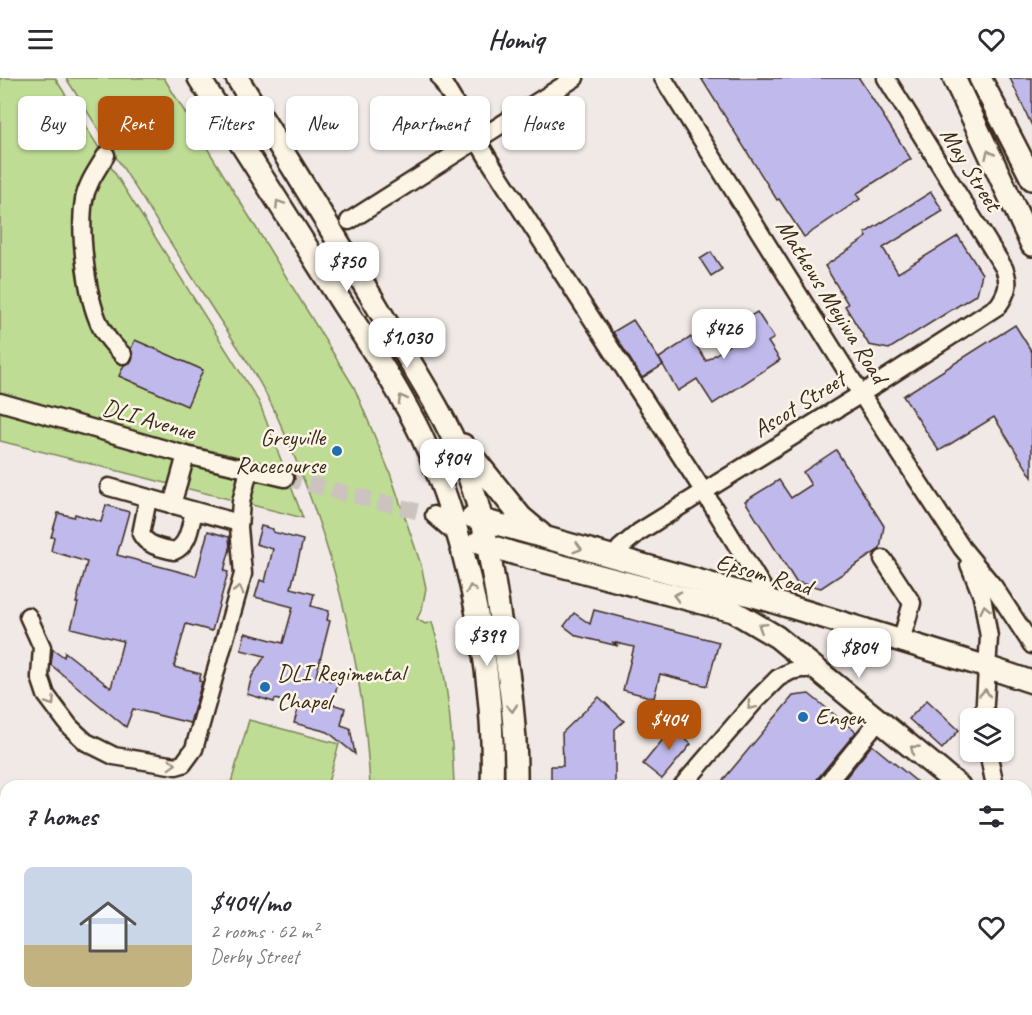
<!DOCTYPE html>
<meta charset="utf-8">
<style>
:root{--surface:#fff;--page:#f2f2f3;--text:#2b2b33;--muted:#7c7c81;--line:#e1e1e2;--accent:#b45309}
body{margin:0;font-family:Caveat,sans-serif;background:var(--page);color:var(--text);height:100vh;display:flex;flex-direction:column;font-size:22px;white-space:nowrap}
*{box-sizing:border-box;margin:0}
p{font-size:20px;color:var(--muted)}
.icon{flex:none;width:33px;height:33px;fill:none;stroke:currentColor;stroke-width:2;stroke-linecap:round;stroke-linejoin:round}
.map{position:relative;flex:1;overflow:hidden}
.sheet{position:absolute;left:0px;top:702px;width:1032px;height:236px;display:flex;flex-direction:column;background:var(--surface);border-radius:18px 18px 0 0;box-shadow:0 2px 4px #0004}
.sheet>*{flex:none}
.top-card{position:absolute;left:18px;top:18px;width:600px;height:54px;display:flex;gap:12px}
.buttons{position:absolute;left:960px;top:630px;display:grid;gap:12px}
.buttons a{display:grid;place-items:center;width:54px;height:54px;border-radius:9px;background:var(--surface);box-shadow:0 2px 4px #0004;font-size:30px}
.price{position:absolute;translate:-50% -51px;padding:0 14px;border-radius:12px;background:#fff;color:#222;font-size:20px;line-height:39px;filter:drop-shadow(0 2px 3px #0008)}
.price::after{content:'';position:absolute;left:50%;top:36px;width:18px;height:14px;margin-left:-9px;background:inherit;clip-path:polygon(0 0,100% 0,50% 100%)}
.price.active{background:var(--accent);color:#fff}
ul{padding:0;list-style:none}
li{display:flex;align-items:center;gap:18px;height:150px;padding:0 24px}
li+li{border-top:2px solid var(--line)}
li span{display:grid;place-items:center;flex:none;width:168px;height:120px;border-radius:9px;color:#555}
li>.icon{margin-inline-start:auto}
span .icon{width:72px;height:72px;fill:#fffc;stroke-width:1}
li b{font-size:26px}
h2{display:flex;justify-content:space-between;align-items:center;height:72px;padding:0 24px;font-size:26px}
.pill{padding:0 21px;border-radius:9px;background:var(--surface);box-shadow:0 2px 4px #0004;font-size:21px;line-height:54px}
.pill.active{background:var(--accent);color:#fff}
header{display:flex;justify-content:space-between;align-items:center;height:78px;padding:0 24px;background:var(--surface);font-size:27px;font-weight:700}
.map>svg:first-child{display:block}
.green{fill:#bedc94;stroke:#7c8359;stroke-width:1.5}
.building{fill:#c0baec;stroke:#3b2a1e;stroke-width:1.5}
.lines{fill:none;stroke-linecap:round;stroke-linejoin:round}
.minor-tunnel{stroke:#ccc3be;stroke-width:16;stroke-dasharray:16 8;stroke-linecap:butt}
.minor-casing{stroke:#3b2a1e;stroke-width:21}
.major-casing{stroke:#3b2a1e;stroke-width:26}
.minor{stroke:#fcf5e5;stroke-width:16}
.major{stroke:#fcf5e5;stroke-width:21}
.oneway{stroke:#9c9082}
.poi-dot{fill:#1f6fb2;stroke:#fcf5e5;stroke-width:2}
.labels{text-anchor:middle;stroke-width:5;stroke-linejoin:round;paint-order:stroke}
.street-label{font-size:24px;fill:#3b2a1e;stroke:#fcf5e5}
.poi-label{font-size:24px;fill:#3b2a1e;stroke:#fcf5e5;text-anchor:start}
</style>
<header><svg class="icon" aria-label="menu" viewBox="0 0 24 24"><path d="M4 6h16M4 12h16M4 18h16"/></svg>Homiq<svg class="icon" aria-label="heart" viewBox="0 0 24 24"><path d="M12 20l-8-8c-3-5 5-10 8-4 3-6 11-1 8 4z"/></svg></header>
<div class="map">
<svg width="1032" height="937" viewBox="0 0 1032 937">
<rect width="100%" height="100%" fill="#f0e9e6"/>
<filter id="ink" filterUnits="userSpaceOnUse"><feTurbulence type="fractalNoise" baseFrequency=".0167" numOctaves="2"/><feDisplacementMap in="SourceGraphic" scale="12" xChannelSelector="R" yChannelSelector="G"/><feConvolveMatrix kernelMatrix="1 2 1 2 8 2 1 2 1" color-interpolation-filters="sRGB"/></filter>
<g filter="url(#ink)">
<g class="green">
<polygon points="0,0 55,0 259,324 303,440 0,363"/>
<path d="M66,0H164L354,309L390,395L421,487L426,510L422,531L417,541L425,546L432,544C448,597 452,653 454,708H370C363,577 330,454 276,336C256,292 225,252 200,211C155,141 111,71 66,0Z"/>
<polygon points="249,642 339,666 327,708 230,708"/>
<polygon points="6,882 6,932 280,932 286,937 0,937 0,889"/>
<polygon points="344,932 432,932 431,937 342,937"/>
</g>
<g class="building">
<polygon points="701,0 859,0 911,81 856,116 860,121 804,159 779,121 777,122"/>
<polygon points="1010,0 1032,0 1032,48"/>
<polygon points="931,114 943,133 883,170 898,195 958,158 982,196 977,216 889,271 869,267 845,228 848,226 825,188 867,159 865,155"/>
<polygon points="711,174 722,191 711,198 700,181"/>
<polygon points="757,234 774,260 768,264 780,282 713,326 697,301 678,313 659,280 691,259 706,283 729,267 722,255"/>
<polygon points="633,242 663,287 642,300 613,254"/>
<polygon points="1015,247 1032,274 1032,399 994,339 939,373 903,318"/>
<polygon points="135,262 203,292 187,328 119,298 124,287 130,285 133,280 131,271"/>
<polygon points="836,372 884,448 880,471 821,510 796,504 745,423 779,402 791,420 811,407 803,394"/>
<polygon points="106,427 129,434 117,477 196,498 208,453 229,459 230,471 224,493 228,494 212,553 186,546 174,589 201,596 199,603 202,604 190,645 133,631 126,649 51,587 53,571 64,579 65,574 111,610 123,563 71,550 78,525 76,525 87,484 51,473 54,459 51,459 58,435 74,439 75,436 101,444"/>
<polygon points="261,448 273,451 273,454 303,462 291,510 314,516 311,528 329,533 327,542 330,543 316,598 338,605 332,626 345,630 341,647 350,650 355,676 328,654 294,645 299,628 275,621 274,624 247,616 252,598 265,578 241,572 245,555 283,565 293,529 255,519 260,502 265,504 273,471 256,466"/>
<polygon points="594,532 719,564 707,608 660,596 654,620 623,612 634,569 612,564 618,568 577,558 564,548 574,535 590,546"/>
<polygon points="809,616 856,654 817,701 815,708 718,708 793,618"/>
<polygon points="599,619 624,643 615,651 615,708 551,708 551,688 563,688 562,655"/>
<polygon points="927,622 959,652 942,671 909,641"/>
<polygon points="678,643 690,652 684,660 691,666 662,701 643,686"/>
<polygon points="872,667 922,708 839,708"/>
</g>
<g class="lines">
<polyline class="minor-tunnel" points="285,400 424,435"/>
<defs>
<g id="minor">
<polyline points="440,0 489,82 704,414 771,523"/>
<polyline points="663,0 861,316 962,470 994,509 1032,567"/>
<path d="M106,77C98,91 87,105 84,122C79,151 86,212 97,240C102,255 112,266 123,277"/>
<polyline points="349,143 575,0"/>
<polyline points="0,324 186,377 285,400"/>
<polyline points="109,409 239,445"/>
<path d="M148,421L141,456C147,468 162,470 174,473C189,467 190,448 194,433"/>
<polyline points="172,427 186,377"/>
<polyline points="434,437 457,457"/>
<path d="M614,480L620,470L639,454L861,316L998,228C1008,214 1010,205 1004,190L886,0"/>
<polyline points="883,481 912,525 901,563"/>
<polyline points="969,486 982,518 989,559 984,640"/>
<polyline points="28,538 42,569 40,599 46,617 70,649 86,664 114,678 176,688 183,686 194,671 243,496 239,449 241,424 249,392"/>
<polyline points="988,674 995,708"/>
<polyline points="682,708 756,622 778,600 791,593 802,591 817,591"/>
<polyline points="825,708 878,643"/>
<polyline points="1026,825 1032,818"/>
<polyline points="639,937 643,932"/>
<polyline points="786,937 791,932"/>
<polyline points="931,937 936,932"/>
</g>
<g id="major">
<path d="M199,0C246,74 294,148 340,222C369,267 399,311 422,359C468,459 496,598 492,708"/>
<path d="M237,0C289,83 341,167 391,252C416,294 444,336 463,383C483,433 492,487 500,541C509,596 517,652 516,708"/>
<polyline points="954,0 1032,167"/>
<polyline points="980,0 1032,101"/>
<polyline points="463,367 521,439 541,456"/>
<polyline points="472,439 771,523 987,589 1032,604"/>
<polyline points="478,464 516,476 733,533 777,559 959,708"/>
<polyline points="1026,760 1032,764"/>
<polyline points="461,937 462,932"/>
<polyline points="488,937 489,932"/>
</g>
</defs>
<use href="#minor" class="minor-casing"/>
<use href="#major" class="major-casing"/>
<use href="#minor" class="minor"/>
<use href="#major" class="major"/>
</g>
<defs><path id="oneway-chevron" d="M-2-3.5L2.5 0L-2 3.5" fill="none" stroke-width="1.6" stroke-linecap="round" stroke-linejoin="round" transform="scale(1.5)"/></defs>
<g class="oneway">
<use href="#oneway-chevron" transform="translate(989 76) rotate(-115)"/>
<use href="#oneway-chevron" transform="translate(279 126) rotate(-123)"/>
<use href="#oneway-chevron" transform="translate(402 321) rotate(-119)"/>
<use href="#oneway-chevron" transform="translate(578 470) rotate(16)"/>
<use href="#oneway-chevron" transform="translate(471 511) rotate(-101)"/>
<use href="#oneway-chevron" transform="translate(239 512) rotate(-75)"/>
<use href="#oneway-chevron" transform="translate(677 518) rotate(-165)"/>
<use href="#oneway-chevron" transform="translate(985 531) rotate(-102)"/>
<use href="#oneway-chevron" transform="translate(762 549) rotate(-148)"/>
<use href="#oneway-chevron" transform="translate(985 615) rotate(-86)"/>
<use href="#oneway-chevron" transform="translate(51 624) rotate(56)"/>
<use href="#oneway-chevron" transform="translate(751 628) rotate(131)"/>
<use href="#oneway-chevron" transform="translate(512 630) rotate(85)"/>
<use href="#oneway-chevron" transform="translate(914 671) rotate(-141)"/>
<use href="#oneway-chevron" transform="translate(172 686) rotate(2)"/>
</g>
</g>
<g class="poi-dot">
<circle cx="337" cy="373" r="6"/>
<circle cx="265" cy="609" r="6"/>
<circle cx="803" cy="639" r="6"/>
</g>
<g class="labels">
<g class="street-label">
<text transform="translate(971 91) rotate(58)" y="8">May Street</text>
<text transform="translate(832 223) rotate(58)" y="8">Mathews Meyiwa Road</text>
<text transform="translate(799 326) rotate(-32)" y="8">Ascot Street</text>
<text transform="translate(149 341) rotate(16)" y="8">DLI Avenue</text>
<text transform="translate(764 496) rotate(16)" y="8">Epsom Road</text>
</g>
<g class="poi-label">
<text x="325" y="367" text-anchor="end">Greyville<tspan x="325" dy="28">Racecourse</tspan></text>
<text x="277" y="603">DLI Regimental<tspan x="277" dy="28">Chapel</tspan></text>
<text x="815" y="647">Engen</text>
</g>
</g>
</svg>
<div class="buttons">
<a><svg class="icon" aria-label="layers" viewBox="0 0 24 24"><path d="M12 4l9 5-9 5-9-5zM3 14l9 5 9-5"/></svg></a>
</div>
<b class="price" style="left:347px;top:215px">$750</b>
<b class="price" style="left:724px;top:282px">$426</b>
<b class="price" style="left:407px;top:291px">$1,030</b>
<b class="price" style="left:452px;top:412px">$904</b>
<b class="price" style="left:487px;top:589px">$399</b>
<b class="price" style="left:859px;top:601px">$804</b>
<b class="price active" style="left:669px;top:673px">$404</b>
<div class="top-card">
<a class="pill">Buy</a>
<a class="pill active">Rent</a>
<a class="pill">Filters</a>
<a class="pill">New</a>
<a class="pill">Apartment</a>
<a class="pill">House</a>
</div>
<section class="sheet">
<h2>7 homes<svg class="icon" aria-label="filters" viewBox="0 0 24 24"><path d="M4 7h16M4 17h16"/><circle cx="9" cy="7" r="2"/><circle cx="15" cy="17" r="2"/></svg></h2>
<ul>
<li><span style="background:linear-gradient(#c9d6e8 65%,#c2b280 0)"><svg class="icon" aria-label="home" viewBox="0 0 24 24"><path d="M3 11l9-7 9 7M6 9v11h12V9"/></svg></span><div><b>$404/mo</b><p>2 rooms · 62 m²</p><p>Derby Street</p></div><svg class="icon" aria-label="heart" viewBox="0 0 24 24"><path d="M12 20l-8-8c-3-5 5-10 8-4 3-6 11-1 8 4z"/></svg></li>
</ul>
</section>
</div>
